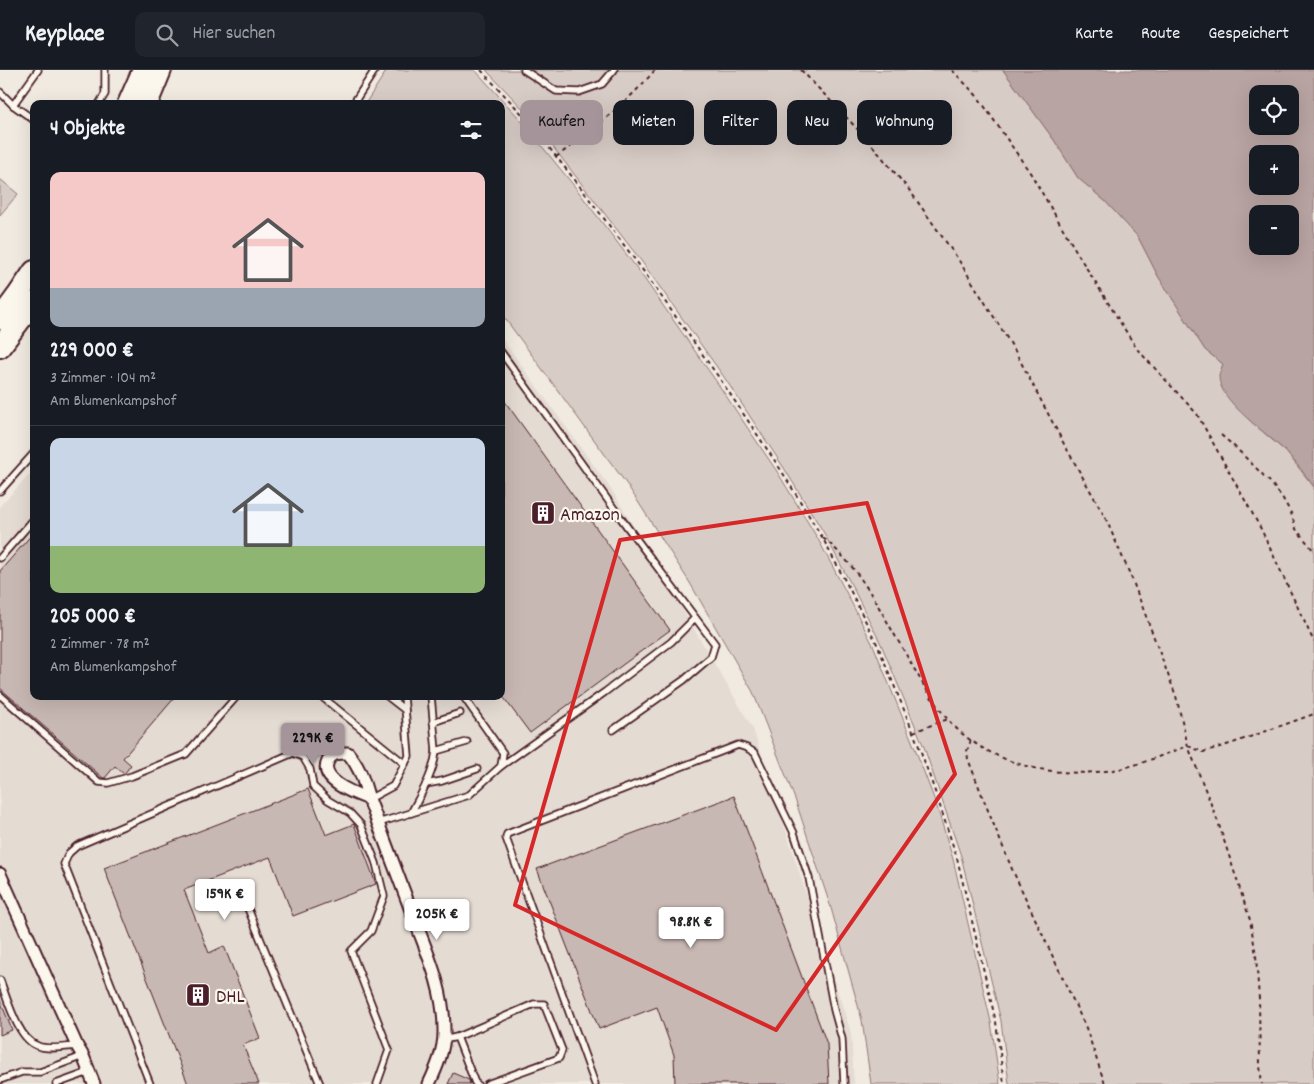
<!DOCTYPE html>
<html lang="de">
<meta charset="utf-8">
<style>
:root{--surface:#171b24;--page:#20242c;--text:#f1f3f6;--muted:#9ea1a6;--line:#363941;--accent:#a6949b}
body{margin:0;font-family:Dekko,sans-serif;background:var(--page);color:var(--text);height:100vh;display:flex;flex-direction:column;font-size:19px;white-space:nowrap}
*{box-sizing:border-box;margin:0}
p{font-size:16px;color:var(--muted)}
.icon{flex:none;width:28px;height:28px;fill:none;stroke:currentColor;stroke-width:2;stroke-linecap:round;stroke-linejoin:round}
.map{position:relative;flex:1;overflow:hidden}
.side{position:absolute;left:30px;top:30px;width:475px;height:600px;display:flex;flex-direction:column;background:var(--surface);border-radius:10px;box-shadow:0 5px 20px #0002}
.side>*{flex:none}
.banner{position:absolute;left:520px;top:30px;width:475px;height:45px;display:flex;gap:10px}
.buttons{position:absolute;left:1249px;top:15px;display:grid;gap:10px}
.buttons a{display:grid;place-items:center;width:50px;height:50px;border-radius:10px;background:var(--surface);box-shadow:0 5px 20px #0002;font-size:25px}
.price{position:absolute;translate:-50% -42px;padding:0 11px;border-radius:5px;background:#fff;color:#222;font-size:16px;line-height:32px;filter:drop-shadow(0 1px 2px #0008)}
.price::after{content:'';position:absolute;left:50%;top:30px;width:15px;height:11px;margin-left:-8px;background:inherit;clip-path:polygon(0 0,100% 0,50% 100%)}
.price.selected{background:var(--accent);color:#111}
ul{padding:0;list-style:none}
li{display:grid;align-content:center;gap:10px;height:265px;padding:0 20px}
li+li{border-top:1px solid var(--line)}
li span{display:grid;place-items:center;height:155px;border-radius:10px;color:#555}
li>.icon{margin-inline-start:auto}
span .icon{width:90px;height:90px;fill:#fffc;stroke-width:1}
li b{font-size:21px}
h2{display:flex;justify-content:space-between;align-items:center;height:60px;padding:0 20px;font-size:21px}
.pill{padding:0 18px;border-radius:10px;background:var(--surface);box-shadow:0 5px 20px #0002;font-size:18px;line-height:45px}
.pill.selected{background:var(--accent);color:#111}
header{display:flex;align-items:center;gap:30px;box-sizing:border-box;height:70px;padding:0 25px;background:var(--surface);border-bottom:1px solid var(--line)}
header strong{font-size:24px}
nav{display:flex;gap:28px;margin-inline-start:auto;font-size:18px}
.search{width:350px;height:45px;background:var(--page);display:flex;align-items:center;gap:12px;box-sizing:border-box;padding:0 18px;border-radius:10px;color:var(--muted);font-size:19px}
.map>svg:first-child{display:block}
.built{fill:#e4dbd2}
.green{fill:#d8ccc6;stroke:#917678}
.water{fill:#b8a4a2;stroke:#8c6f72;fill-rule:evenodd}
.building{fill:#c8b8b3;stroke:#4a1f2b}
.lines{fill:none;stroke-linecap:round;stroke-linejoin:round}
.lane-casing{stroke:#4a1f2b;stroke-width:9}
.street-casing{stroke:#4a1f2b;stroke-width:15}
.highway-casing{stroke:#4a1f2b;stroke-width:24}
.path{stroke:#4a1f2b;stroke-width:2;stroke-dasharray:4 4;stroke-linecap:butt}
.lane{stroke:#fbf7ec;stroke-width:5.5}
.street{stroke:#fbf7ec;stroke-width:11}
.highway{stroke:#fbf7ec;stroke-width:20}
.marked{fill:none;stroke:#d62828;stroke-width:4;stroke-linejoin:round}
.labels{text-anchor:middle;stroke-width:4.5;stroke-linejoin:round;paint-order:stroke}
.poi-label{font-size:20px;fill:#4a1f2b;stroke:#fbf7ec;text-anchor:start}
</style>
<header>
<strong>Keyplace</strong>
<div class="search"><svg class="icon" aria-label="search" viewBox="0 0 24 24"><circle cx="10" cy="10" r="6"/><path d="M15 15l6 6"/></svg>Hier suchen</div>
<nav><a>Karte</a><a>Route</a><a>Gespeichert</a></nav>
</header>
<div class="map">
<svg width="1314" height="1014" viewBox="0 0 1314 1014">
<rect width="100%" height="100%" fill="#f0eae0"/>
<filter id="ink" filterUnits="userSpaceOnUse"><feTurbulence type="fractalNoise" baseFrequency=".02" numOctaves="2"/><feDisplacementMap in="SourceGraphic" scale="10" xChannelSelector="R" yChannelSelector="G"/><feConvolveMatrix kernelMatrix="1 2 1 2 8 2 1 2 1" color-interpolation-filters="sRGB"/></filter>
<g filter="url(#ink)">
<polygon class="built" points="501,267 613,422 753,659 851,963 854,1014 0,1014 0,436 34,400 34,626 501,626"/>
<g class="green">
<polygon points="387,0 475,0 519,48 575,117 636,197 716,311 778,403 818,469 846,522 874,577 916,681 936,734 953,789 991,952 1000,1014 871,1014 862,950 831,838 795,729 753,622 690,513 628,416 501,243 501,34 365,34"/>
<polygon points="486,0 1003,0 1054,70 1078,108 1105,131 1138,167 1158,206 1205,280 1223,294 1219,305 1248,349 1286,382 1314,417 1314,1014 1009,1014 1001,951 961,786 924,677 881,574 853,518 824,463 784,398 724,307 642,192 526,42"/>
<polygon points="0,109 18,124 0,145"/>
</g>
<path class="water" d="M1003,0H1314V417C1305,405 1297,393 1287,383C1271,365 1217,332 1219,305C1220,302 1222,297 1223,294L1205,280L1158,206L1138,167L1105,131L1078,108L1054,70ZM1258,24H1290V56H1258ZM1258,84H1290V116H1258ZM1258,144H1290V176H1258Z"/>
<g class="building">
<polygon points="501,326 670,560 530,663 501,624"/>
<polygon points="34,462 34,626 176,626 123,688 131,695 124,704 115,696 105,708 103,708 0,618 0,501"/>
<polygon points="308,719 326,765 354,754 376,814 293,846 270,787 184,820 209,883 224,876 260,968 243,975 259,1014 188,1014 104,798"/>
<polygon points="734,726 827,974 829,1014 675,1014 674,985 657,937 599,959 537,799"/>
<polygon points="0,930 12,960 0,965"/>
<polygon points="453,1003 469,1010 470,1014 448,1014"/>
</g>
<g class="lines">
<defs>
<g id="lane">
<polyline points="524,0 556,21 579,22 602,14 614,0"/>
<polyline points="0,22 13,35 34,50"/>
<polyline points="99,34 105,24 105,0"/>
<polyline points="353,34 375,0"/>
<polyline points="13,35 38,0"/>
<polyline points="501,282 628,458 715,574 711,587 684,610 613,660"/>
<polyline points="0,421 34,383"/>
<polyline points="0,488 34,449"/>
<polyline points="0,625 99,712 108,713 132,706 186,684 237,626"/>
<polyline points="321,626 405,694"/>
<polyline points="387,626 405,640"/>
<polyline points="433,652 460,643"/>
<polyline points="436,681 467,672"/>
<polyline points="501,696 605,622 671,572 695,548"/>
<polyline points="426,714 442,711 477,699"/>
<polyline points="369,729 393,716 409,686 404,626"/>
<polyline points="411,743 469,725 501,696 503,683 463,626"/>
<path d="M378,753L411,743C421,724 434,703 436,681L431,626"/>
<polyline points="244,829 320,1014"/>
<path d="M0,910C7,928 18,970 38,976C47,980 66,977 77,976"/>
<polyline points="457,967 475,1013 477,1014"/>
<polyline points="443,970 457,967 534,934 544,934 562,980 559,988 487,1014"/>
<polyline points="0,1010 22,1002 40,1002 83,986"/>
<polyline points="56,1014 89,1002"/>
<polyline points="150,1014 64,794 69,783 77,776 293,683 303,687 310,699 313,716 328,730 350,743 361,755 376,793 384,826 371,861 351,881 389,980 377,1014"/>
<polyline points="595,1014 506,768 507,764 738,675 747,678 755,683 794,763 809,808 834,940 842,969 844,1014"/>
</g>
<g id="street">
<path d="M369,729C356,724 318,711 328,691C332,682 340,683 348,683C361,699 363,710 369,729C383,767 398,805 412,843C427,882 445,921 444,963C444,981 436,999 429,1014"/>
<polyline points="0,804 77,976 83,986 94,1014"/>
</g>
<g id="highway">
<polyline points="128,34 143,0"/>
<polyline points="147,34 161,0"/>
<polyline points="0,249 17,226 34,201"/>
<polyline points="0,277 34,232"/>
</g>
</defs>
<use href="#lane" class="lane-casing"/>
<use href="#street" class="street-casing"/>
<use href="#highway" class="highway-casing"/>
<g class="path">
<polyline points="481,0 523,45 578,114 639,195 720,309 781,400 822,467 850,520 878,576 920,679 939,733 957,788 996,952 1004,1014"/>
<polyline points="801,0 866,68 910,121 958,189 1015,281 1064,374 1105,447 1132,509 1176,626 1188,676 1218,752 1250,850 1256,885 1259,929 1260,996 1262,1014"/>
<polyline points="952,0 978,27 1031,104 1082,191 1137,279 1197,344 1261,459 1314,572"/>
<path d="M556,87C592,61 626,34 655,0"/>
<polyline points="1221,365 1236,378 1270,412 1282,427 1291,443 1296,459 1314,481"/>
<path d="M823,468C857,495 876,532 897,569C914,597 928,627 950,652C992,697 1060,710 1119,699C1142,694 1165,684 1188,676L1203,682L1233,673L1314,644"/>
<polyline points="913,662 948,649"/>
<polyline points="971,670 967,681 968,689 989,743 1012,799 1086,958 1105,1014"/>
</g>
<use href="#lane" class="lane"/>
<use href="#street" class="street"/>
<use href="#highway" class="highway"/>
</g>
</g>
<path class="marked" d="M867,433L955,704L776,960L515,835L620,470Z"/>
<defs>
<symbol id="building-square" viewBox="-11 -11 22 22"><rect x="-9" y="-9" width="18" height="18" rx="4" fill="#4a1f2b" stroke="#fbf7ec"/><path d="M-4-6H4V6H1V3H-1V6H-4ZM-2.5-4.3h1.7v1.8h-1.7ZM.8-4.3h1.7v1.8H.8ZM-2.5-1h1.7V.8h-1.7ZM.8-1h1.7V.8H.8Z" fill="#fff"/></symbol>
</defs>
<g fill-rule="evenodd">
<use href="#building-square" x="529" y="429" width="28" height="28"/>
<use href="#building-square" x="184" y="911" width="28" height="28"/>
</g>
<g class="labels">
<g class="poi-label">
<text x="560" y="450">Amazon</text>
<text x="216" y="932">DHL</text>
</g>
</g>
</svg>
<div class="buttons">
<a><svg class="icon" aria-label="locate" viewBox="0 0 24 24"><circle cx="12" cy="12" r="6"/><path d="M12 2v4M12 18v4M2 12h4M18 12h4"/></svg></a>
<a>+</a>
<a>−</a>
</div>
<b class="price selected" style="left:313px;top:695px">229K €</b>
<b class="price" style="left:225px;top:851px">159K €</b>
<b class="price" style="left:437px;top:871px">205K €</b>
<b class="price" style="left:691px;top:879px">98.8K €</b>
<div class="banner">
<a class="pill selected">Kaufen</a>
<a class="pill">Mieten</a>
<a class="pill">Filter</a>
<a class="pill">Neu</a>
<a class="pill">Wohnung</a>
</div>
<section class="side">
<h2>4 Objekte<svg class="icon" aria-label="filters" viewBox="0 0 24 24"><path d="M4 7h16M4 17h16"/><circle cx="9" cy="7" r="2"/><circle cx="15" cy="17" r="2"/></svg></h2>
<ul>
<li><span style="background:linear-gradient(#f6c9c9 75%,#9aa5b1 0)"><svg class="icon" aria-label="home" viewBox="0 0 24 24"><path d="M3 11l9-7 9 7M6 9v11h12V9"/></svg></span><div><b>229 000 €</b><p>3 Zimmer · 104 m²</p><p>Am Blumenkampshof</p></div></li>
<li><span style="background:linear-gradient(#c9d6e8 70%,#8fb573 0)"><svg class="icon" aria-label="home" viewBox="0 0 24 24"><path d="M3 11l9-7 9 7M6 9v11h12V9"/></svg></span><div><b>205 000 €</b><p>2 Zimmer · 78 m²</p><p>Am Blumenkampshof</p></div></li>
</ul>
</section>
</div>
